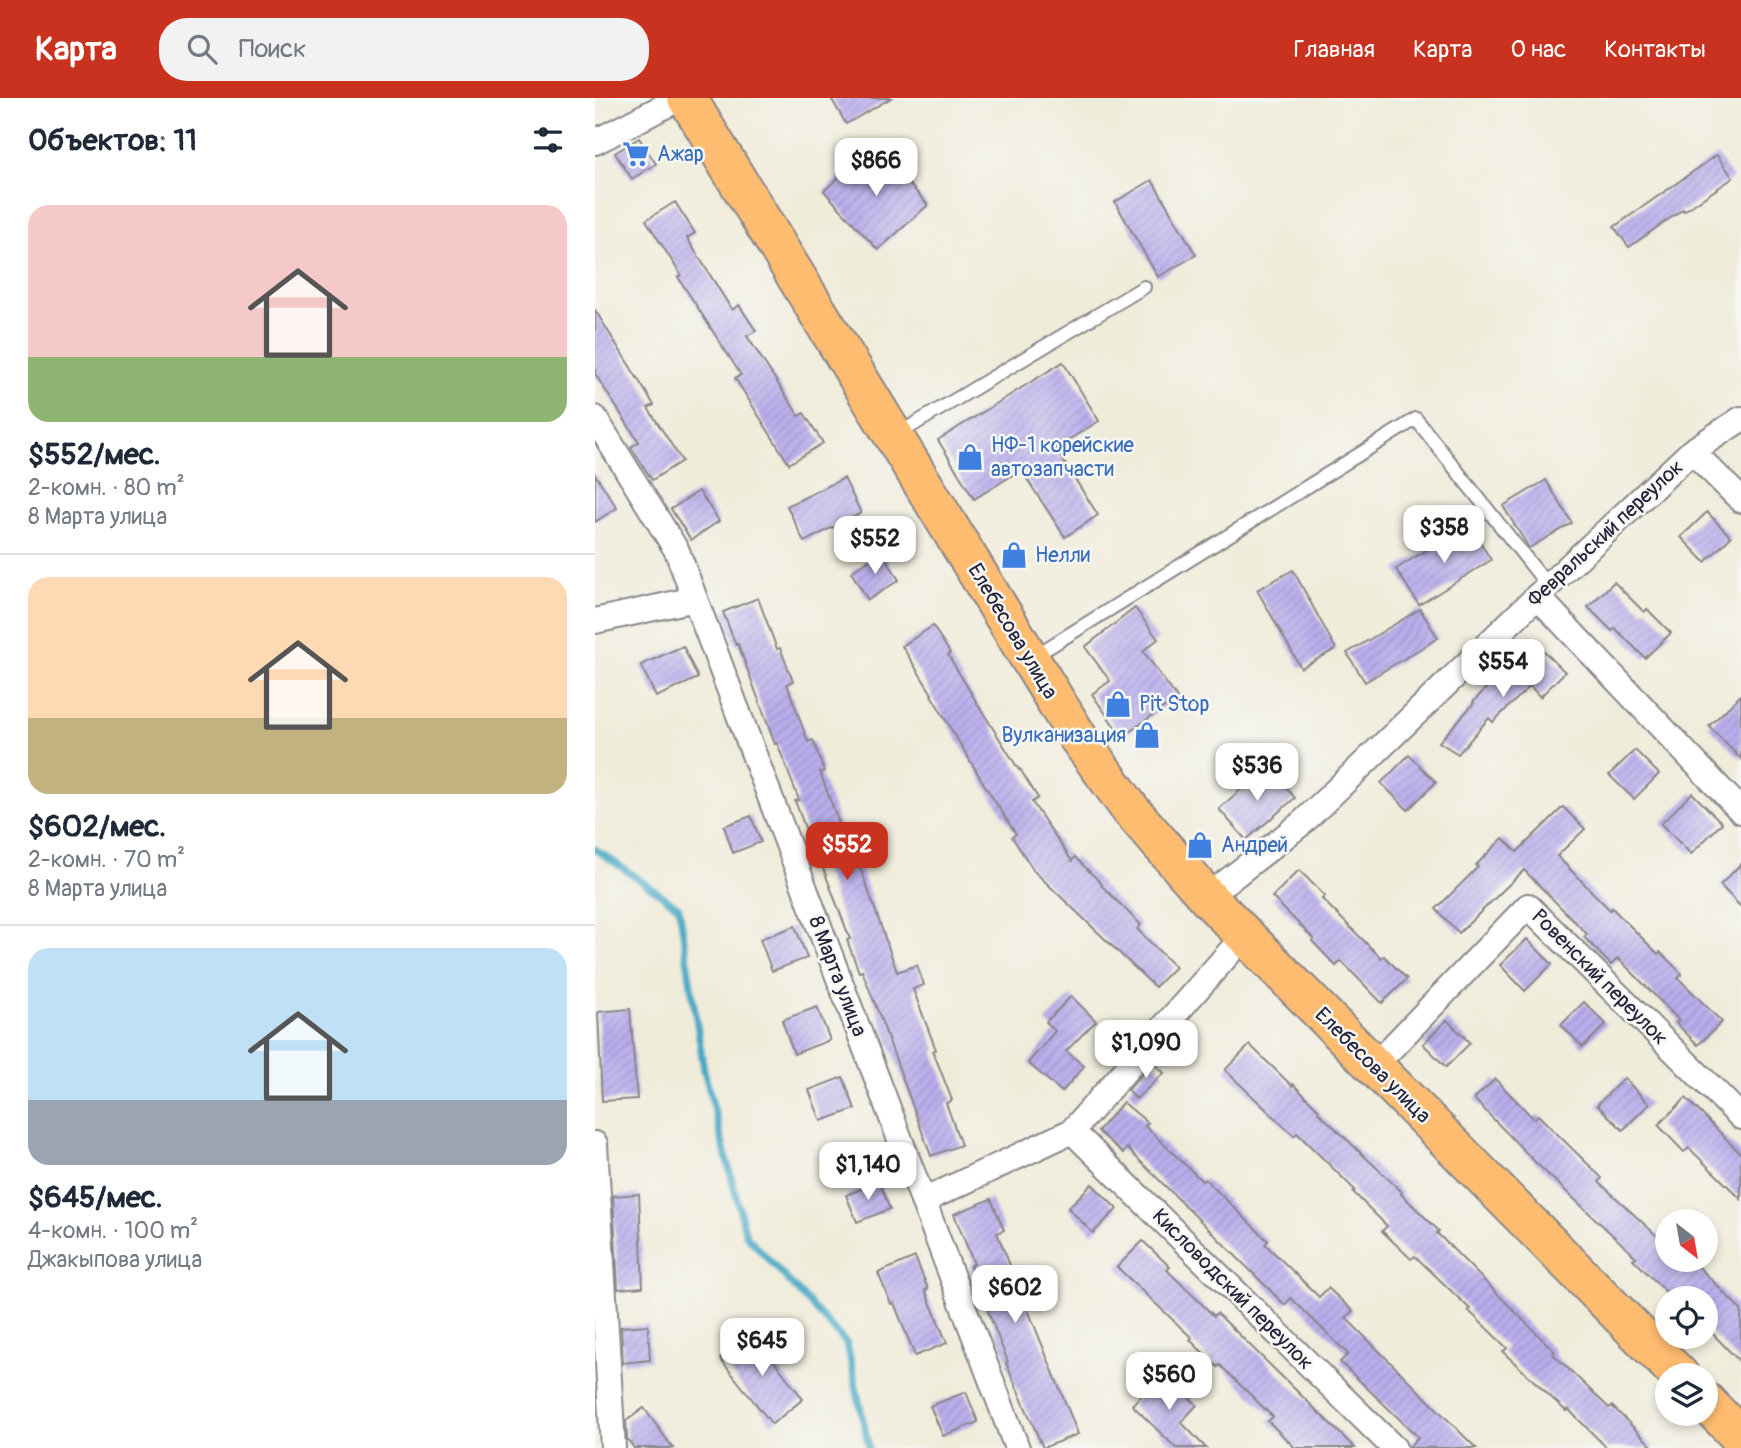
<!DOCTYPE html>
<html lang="ru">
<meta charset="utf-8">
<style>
:root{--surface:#fff;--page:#f2f2f3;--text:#1f2937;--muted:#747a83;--line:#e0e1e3;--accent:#c8321e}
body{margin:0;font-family:Pangolin,sans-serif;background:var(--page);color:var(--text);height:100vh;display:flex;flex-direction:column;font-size:26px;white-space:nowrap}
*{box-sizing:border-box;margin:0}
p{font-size:23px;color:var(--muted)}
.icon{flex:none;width:38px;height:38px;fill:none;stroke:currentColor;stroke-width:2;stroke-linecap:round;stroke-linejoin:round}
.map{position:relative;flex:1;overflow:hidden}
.details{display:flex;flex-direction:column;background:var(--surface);width:595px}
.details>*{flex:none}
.needle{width:46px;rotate:149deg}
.tools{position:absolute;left:1060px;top:1111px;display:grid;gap:14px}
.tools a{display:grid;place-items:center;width:63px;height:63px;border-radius:50%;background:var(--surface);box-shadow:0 4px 10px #0003;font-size:35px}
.price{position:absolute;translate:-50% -60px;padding:0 16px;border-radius:14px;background:#fff;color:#222;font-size:23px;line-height:46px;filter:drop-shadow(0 2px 4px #0008)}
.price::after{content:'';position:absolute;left:50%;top:42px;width:21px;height:16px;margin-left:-10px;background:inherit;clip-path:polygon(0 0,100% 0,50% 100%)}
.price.selected{background:var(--accent);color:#fff}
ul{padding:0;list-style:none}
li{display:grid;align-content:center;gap:14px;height:371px;padding:0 28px}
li+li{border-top:2px solid var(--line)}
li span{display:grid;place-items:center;height:217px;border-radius:21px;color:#555}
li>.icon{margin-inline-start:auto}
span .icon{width:126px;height:126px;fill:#fffc;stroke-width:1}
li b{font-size:30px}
h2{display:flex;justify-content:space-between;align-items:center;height:84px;padding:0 28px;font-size:30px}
header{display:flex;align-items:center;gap:42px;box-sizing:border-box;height:98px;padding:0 35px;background:var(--accent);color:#fff}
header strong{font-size:33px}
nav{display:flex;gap:38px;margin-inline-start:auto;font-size:24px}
.search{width:490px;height:63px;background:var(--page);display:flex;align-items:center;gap:18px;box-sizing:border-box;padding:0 24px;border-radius:28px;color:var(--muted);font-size:26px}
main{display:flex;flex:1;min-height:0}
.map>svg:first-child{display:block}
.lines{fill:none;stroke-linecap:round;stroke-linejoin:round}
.stream{stroke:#46a9c5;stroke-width:7}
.building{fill:url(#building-hatch)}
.lane-casing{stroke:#89878a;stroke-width:16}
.street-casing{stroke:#89878a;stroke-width:28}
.primary-casing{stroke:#89878a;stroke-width:42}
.lane{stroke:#fff;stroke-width:12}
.street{stroke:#fff;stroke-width:24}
.primary{stroke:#febc70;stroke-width:38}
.labels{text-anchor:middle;stroke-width:5;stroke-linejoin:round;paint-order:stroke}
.shop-label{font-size:21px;fill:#366cbe;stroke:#f6f6f2;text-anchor:start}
.street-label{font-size:21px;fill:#22223b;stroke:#f6f6f2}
</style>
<header>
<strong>Карта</strong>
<div class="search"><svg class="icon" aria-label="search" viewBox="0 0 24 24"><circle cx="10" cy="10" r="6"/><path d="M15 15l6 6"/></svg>Поиск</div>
<nav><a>Главная</a><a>Карта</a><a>О нас</a><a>Контакты</a></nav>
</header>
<main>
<section class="details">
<h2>Объектов: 11<svg class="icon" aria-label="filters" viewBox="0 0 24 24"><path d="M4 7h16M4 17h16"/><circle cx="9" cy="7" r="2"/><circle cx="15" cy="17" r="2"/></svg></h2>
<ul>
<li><span style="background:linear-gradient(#f6c9c9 70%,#8fb573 0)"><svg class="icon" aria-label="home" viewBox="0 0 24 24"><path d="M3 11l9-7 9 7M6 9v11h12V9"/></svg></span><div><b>$552/мес.</b><p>2-комн. · 80 m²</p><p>8 Марта улица</p></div></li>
<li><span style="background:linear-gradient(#ffd9b3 65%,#c2b280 0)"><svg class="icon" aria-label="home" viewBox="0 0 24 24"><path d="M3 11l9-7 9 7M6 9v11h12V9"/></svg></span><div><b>$602/мес.</b><p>2-комн. · 70 m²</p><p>8 Марта улица</p></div></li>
<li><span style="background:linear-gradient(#bfe0f5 70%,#9aa5b1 0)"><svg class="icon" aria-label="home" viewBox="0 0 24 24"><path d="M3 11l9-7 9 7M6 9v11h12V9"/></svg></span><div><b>$645/мес.</b><p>4-комн. · 100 m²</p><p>Джакыпова улица</p></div></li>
</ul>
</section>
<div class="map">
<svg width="1146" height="1350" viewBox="0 0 1146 1350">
<defs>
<pattern id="building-hatch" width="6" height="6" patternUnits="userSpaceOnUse" patternTransform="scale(1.75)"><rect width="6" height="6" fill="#b9aeec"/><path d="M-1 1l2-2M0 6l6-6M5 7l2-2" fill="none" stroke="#9f95cb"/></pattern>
</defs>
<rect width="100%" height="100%" fill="#f6f6f2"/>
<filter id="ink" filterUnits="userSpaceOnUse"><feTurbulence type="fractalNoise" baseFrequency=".0143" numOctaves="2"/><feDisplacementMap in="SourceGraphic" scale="14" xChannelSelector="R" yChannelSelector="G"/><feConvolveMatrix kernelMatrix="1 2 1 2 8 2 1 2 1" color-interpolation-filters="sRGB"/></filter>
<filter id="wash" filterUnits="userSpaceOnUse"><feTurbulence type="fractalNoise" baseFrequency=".00686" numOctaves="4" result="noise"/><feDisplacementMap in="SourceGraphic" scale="28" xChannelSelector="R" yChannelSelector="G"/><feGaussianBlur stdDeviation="1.57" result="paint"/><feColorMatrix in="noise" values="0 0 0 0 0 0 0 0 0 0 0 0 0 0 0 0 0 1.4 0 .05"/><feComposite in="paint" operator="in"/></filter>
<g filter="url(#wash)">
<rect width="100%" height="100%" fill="#f0ecda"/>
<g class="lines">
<polyline class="stream" points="0,751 84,809 109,972 151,1137 252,1246 274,1350"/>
</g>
<g id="blocks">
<g class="building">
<polygon points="236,0 296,0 251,26"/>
<polygon points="44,40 61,66 37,81 20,55"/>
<polygon points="279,47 333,107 283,152 229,93"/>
<polygon points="1122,57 1138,80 1089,113 1088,111 1034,149 1019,129"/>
<polygon points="557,82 601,157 563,179 520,104"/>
<polygon points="80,104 100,135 92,140 137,212 144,207 161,233 152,238 204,318 209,315 228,345 194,366 140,280 146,277 83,179 86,177 51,122"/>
<polygon points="0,212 59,307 53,310 87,363 57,382 36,349 44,344 0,276"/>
<polygon points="468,264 504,323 460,350 503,417 470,439 426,372 379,401 343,342"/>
<polygon points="0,376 22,410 0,424"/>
<polygon points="249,380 266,415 209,444 192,408"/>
<polygon points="951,382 977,425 934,450 908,408"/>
<polygon points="104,393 124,423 96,442 76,411"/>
<polygon points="1112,414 1136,439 1110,464 1086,439"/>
<polygon points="874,426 896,462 824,507 801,471"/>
<polygon points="287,454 304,482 273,502 256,474"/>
<polygon points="698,472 741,551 706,570 662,492"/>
<polygon points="1019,484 1049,514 1052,511 1076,535 1050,560 1020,530 1017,533 993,509"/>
<polygon points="163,500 182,551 185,550 198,583 192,586 213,644 218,642 229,673 225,674 247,734 250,732 270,783 302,874 322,867 329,887 318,891 341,952 338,953 357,1002 351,1005 366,1047 336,1058 284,916 267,873 264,874 252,842 255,841 213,731 211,732 200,703 204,702 182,645 180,646 143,546 141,547 128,514"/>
<polygon points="540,510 563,541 548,553 582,600 527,639 497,596 515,583 490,549"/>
<polygon points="825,511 843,540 770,584 752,555"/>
<polygon points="338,528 355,555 353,557 382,605 424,672 425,671 443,700 437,704 477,763 480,759 507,786 506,787 546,827 542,831 580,869 560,889 439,773 417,739 421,736 392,691 336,597 337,596 307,548"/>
<polygon points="88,548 103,580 61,599 46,567"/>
<polygon points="946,550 970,574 945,599 935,588 898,624 894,620 863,656 844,644 879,605 878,604 899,582 907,590"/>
<polygon points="1146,597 1146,661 1114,628"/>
<polygon points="1040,652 1064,676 1039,701 1014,677"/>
<polygon points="814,657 841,684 813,712 786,685"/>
<polygon points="672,668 700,700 651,742 624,711"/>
<polygon points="1097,695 1127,725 1096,756 1066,726"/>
<polygon points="968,709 990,731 962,758 1015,812 1017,810 1063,856 1065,854 1087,876 1083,880 1127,924 1103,947 1081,925 1084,922 1023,860 1016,867 989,839 992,836 929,772 864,835 841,811 883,769 881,767 908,740 922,754"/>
<polygon points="156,718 166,744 138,755 129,728"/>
<polygon points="1146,766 1146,809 1125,787"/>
<polygon points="704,772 730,798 727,801 786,860 789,858 812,881 787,905 746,863 741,868 717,843 719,841 677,799"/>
<polygon points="200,828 212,860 177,873 165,841"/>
<polygon points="932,841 957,866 930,893 905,867"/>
<polygon points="476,898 501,923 471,953 489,968 467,994 433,965 460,933 451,924"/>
<polygon points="989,904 1011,926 988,949 966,927"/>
<polygon points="222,909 235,942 199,956 187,922"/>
<polygon points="35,911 42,1001 7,1003 3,914"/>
<polygon points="852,922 875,945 851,969 828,946"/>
<polygon points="655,947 697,988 698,986 724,1012 723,1014 807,1094 806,1096 844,1133 842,1135 960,1254 958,1256 1014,1310 1017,1308 1059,1350 1012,1350 973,1311 971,1313 908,1254 912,1250 873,1212 875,1211 820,1158 816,1161 787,1133 792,1128 758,1094 760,1092 702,1035 699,1038 630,972"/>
<polygon points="558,964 569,975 541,1001 533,992"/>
<polygon points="248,979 260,1011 226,1023 214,992"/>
<polygon points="1029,980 1054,1006 1028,1032 1002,1007"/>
<polygon points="900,981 939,1021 943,1017 1007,1080 1004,1084 1062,1138 1073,1128 1073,1162 1097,1162 1146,1212 1146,1265 1111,1229 1111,1200 1077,1200 1038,1161 1041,1159 941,1065 879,1001"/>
<polygon points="1091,1000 1146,1056 1146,1101 1094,1050 1089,1054 1063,1027"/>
<polygon points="528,1004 553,1025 550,1028 607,1083 610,1081 673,1143 670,1146 724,1199 733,1190 758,1213 751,1220 881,1350 813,1350 823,1339 745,1264 753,1256 696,1200 690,1207 532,1050 528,1055 503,1033"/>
<polygon points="284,1084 295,1111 262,1124 251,1097"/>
<polygon points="497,1086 522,1111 498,1135 473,1110"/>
<polygon points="44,1096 48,1189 23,1191 18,1098"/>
<polygon points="396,1101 409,1132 402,1135 483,1336 448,1350 411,1265 413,1264 375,1168 379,1166 359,1116"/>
<polygon points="548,1143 575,1169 572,1172 619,1218 622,1215 760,1350 700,1350 673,1323 678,1319 625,1267 623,1269 595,1242 597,1240 522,1169"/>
<polygon points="320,1159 333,1191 330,1192 352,1245 320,1258 299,1205 296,1206 283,1175"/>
<polygon points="53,1227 55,1262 28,1265 26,1229"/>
<polygon points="157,1235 180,1262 179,1263 208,1301 177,1326 125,1261"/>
<polygon points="569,1274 602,1307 586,1324 611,1350 581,1350 537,1307"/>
<polygon points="371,1294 383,1324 348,1338 335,1308"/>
<polygon points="49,1310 78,1350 39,1350 32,1341 31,1323"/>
</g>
</g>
</g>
<g filter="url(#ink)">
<use href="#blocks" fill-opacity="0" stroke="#89878a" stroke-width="2"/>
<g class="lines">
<defs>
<g id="lane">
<polyline points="303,336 549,189"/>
<polyline points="438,559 821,321 953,488"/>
</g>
<g id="street">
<polyline points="0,44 85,0"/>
<polyline points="0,320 82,453 100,501"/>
<polyline points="1097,353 1146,402"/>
<polyline points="942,498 1146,713"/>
<polyline points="0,523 100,501 422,1350"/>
<polyline points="612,799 707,725 953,488 1097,353 1146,321"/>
<polyline points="779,968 933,808 1146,1019"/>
<polyline points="477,1033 799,1350"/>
<polyline points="0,1046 18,1350"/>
<polyline points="328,1103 477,1033 650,837"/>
</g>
<g id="primary">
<polyline points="92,0 482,638 535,711 612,799 1085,1278"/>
<polyline points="1111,1304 1146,1340"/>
</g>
</defs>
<use href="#lane" class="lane-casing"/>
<use href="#street" class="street-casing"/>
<use href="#primary" class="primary-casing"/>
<use href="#lane" class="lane"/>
<use href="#street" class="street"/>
<use href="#primary" class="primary"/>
</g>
</g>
<defs>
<symbol id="supermarket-bare" viewBox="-9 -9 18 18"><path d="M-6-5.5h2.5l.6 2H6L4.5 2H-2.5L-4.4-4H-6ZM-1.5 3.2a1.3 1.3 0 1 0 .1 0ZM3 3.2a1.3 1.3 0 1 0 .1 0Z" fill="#3f7fe0" stroke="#f6f6f2" stroke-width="2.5" paint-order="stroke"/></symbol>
<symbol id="shop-bare" viewBox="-9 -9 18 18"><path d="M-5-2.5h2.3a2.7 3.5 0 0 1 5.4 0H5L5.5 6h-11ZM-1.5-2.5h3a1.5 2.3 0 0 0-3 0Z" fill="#3f7fe0" stroke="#f6f6f2" stroke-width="2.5" paint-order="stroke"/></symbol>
</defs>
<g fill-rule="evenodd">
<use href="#supermarket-bare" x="22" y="37" width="38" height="38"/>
<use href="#shop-bare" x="356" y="340" width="38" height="38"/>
<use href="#shop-bare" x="400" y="438" width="38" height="38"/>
<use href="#shop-bare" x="504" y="587" width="38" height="38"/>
<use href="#shop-bare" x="533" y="618" width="38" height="38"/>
<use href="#shop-bare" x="586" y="728" width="38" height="38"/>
</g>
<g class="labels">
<g class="shop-label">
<text x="62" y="63">Ажар</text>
<text x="396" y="354">НФ-1 корейские<tspan x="396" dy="24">автозапчасти</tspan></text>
<text x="440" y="464">Нелли</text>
<text x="544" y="613">Pit Stop</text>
<text x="531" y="644" text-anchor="end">Вулканизация</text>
<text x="626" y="754">Андрей</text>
</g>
<g class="street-label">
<text transform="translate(1010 435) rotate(-43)" y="7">Февральский переулок</text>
<text transform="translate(418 533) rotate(59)" y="7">Елебесова улица</text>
<text transform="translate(243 878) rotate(69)" y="7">8 Марта улица</text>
<text transform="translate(1005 879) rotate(45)" y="7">Ровенский переулок</text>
<text transform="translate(778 967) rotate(45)" y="7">Елебесова улица</text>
<text transform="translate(638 1191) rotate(45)" y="7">Кисловодский переулок</text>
</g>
</g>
</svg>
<div class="tools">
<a><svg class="needle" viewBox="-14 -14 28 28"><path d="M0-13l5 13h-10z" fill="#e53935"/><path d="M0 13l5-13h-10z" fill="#747a83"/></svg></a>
<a><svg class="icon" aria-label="locate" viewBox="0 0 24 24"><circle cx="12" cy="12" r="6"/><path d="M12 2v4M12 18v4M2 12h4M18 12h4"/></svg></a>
<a><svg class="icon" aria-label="layers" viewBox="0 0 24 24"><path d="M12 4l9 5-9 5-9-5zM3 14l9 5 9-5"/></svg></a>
</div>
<b class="price" style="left:281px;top:100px">$866</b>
<b class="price" style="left:849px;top:467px">$358</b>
<b class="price" style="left:280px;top:478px">$552</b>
<b class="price" style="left:908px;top:601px">$554</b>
<b class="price" style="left:662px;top:705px">$536</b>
<b class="price selected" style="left:252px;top:784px">$552</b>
<b class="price" style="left:551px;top:982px">$1,090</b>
<b class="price" style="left:273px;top:1104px">$1,140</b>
<b class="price" style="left:420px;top:1227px">$602</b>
<b class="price" style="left:167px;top:1280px">$645</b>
<b class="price" style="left:574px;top:1314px">$560</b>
</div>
</main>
